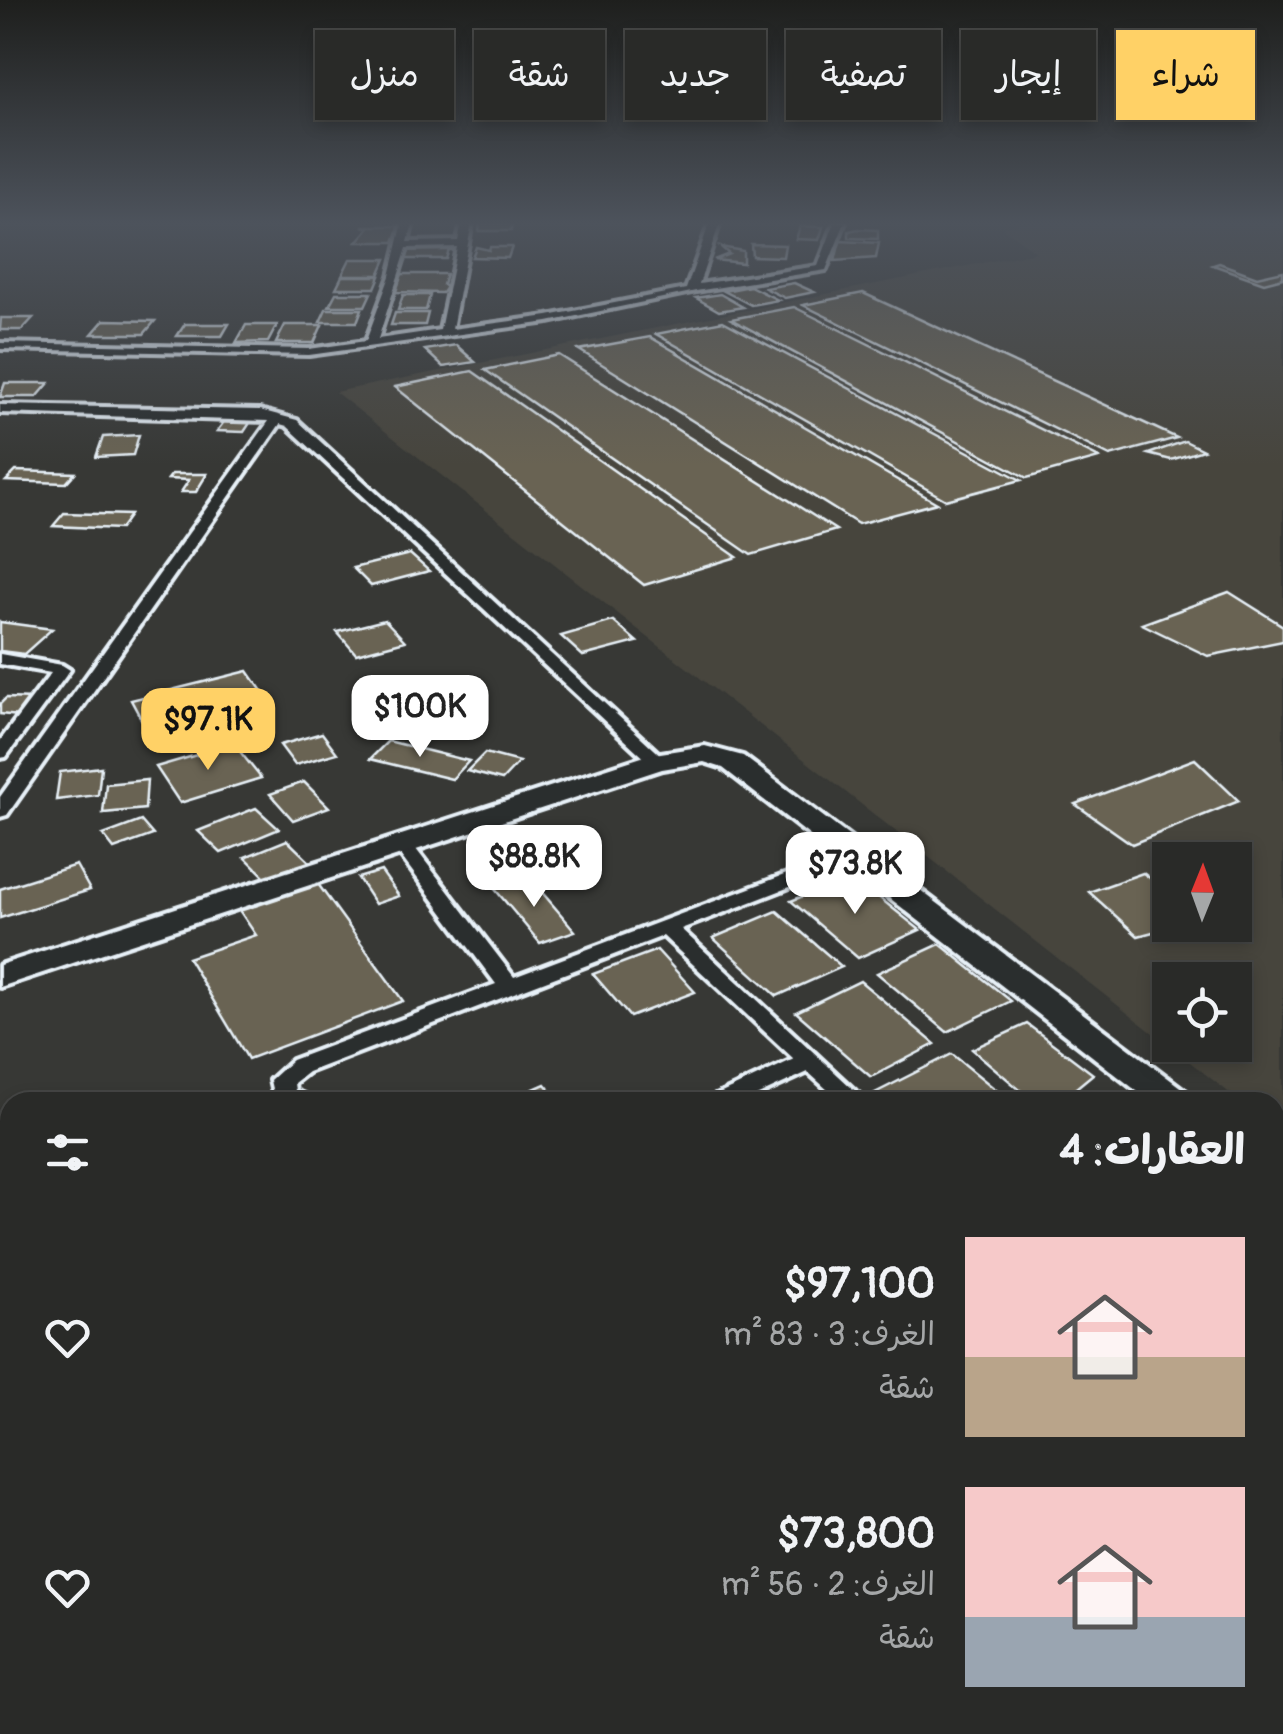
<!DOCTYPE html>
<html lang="ar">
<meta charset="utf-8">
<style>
:root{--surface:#292a28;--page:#353634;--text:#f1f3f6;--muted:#a5a7a8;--line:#454645;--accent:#ffd166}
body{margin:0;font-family:Pangolin,"Playpen Sans Arabic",sans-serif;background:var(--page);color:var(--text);direction:rtl;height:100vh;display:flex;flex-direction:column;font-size:38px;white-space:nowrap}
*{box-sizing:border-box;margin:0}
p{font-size:32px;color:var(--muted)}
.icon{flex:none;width:55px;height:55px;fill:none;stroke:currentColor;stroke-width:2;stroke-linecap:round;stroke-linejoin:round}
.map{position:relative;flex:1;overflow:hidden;direction:ltr}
.sheet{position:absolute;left:0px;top:1092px;width:1285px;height:642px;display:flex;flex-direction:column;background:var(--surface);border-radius:30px 30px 0 0;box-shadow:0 5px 15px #0003,0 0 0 2px var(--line);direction:rtl}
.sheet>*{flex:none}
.guide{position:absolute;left:30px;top:30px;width:1225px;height:90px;direction:rtl;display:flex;gap:20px}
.needle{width:65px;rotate:1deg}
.buttons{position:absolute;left:1152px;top:842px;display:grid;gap:20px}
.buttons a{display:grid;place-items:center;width:100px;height:100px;border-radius:0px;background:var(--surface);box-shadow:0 5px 15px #0003,0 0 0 2px var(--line);font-size:50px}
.price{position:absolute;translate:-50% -85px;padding:0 22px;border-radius:20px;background:#fff;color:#222;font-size:32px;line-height:65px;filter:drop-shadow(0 2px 5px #0008)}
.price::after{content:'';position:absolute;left:50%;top:60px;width:30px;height:22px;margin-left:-15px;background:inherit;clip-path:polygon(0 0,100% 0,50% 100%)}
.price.current{background:var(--accent);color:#111}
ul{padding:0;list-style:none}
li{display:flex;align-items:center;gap:30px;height:250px;padding:0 40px}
li span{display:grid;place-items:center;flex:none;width:280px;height:200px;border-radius:0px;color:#555}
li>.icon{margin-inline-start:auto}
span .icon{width:120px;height:120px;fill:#fffc;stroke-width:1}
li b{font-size:42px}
h2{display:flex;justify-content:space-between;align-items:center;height:120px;padding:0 40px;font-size:42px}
.pill{padding:0 35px;border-radius:0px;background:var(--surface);box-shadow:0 5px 15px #0003,0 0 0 2px var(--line);font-size:35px;line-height:90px}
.pill.current{background:var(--accent);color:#111}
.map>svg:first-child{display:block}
.built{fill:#46453e;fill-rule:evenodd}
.building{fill:#696352;stroke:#e8f1f8;stroke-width:2.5}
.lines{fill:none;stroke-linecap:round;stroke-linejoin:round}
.street-casing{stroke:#e8f1f8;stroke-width:8}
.secondary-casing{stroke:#e8f1f8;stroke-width:8}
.street{fill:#2a2d2e;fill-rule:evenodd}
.secondary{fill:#2a2d2e;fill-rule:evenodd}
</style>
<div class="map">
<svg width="1283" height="1734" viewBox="0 0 1283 1734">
<rect width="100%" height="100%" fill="#373835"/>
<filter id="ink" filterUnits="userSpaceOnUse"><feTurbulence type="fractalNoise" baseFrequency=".01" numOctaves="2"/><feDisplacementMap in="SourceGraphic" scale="20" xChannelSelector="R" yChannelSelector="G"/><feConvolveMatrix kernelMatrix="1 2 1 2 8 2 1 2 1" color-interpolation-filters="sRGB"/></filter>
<g filter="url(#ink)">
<path class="built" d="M1023,222H1283V1135L1275,1129V1102H1241L335,392L1036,252L1001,227ZM1170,860H1235V925H1170ZM1170,980H1235V1045H1170Z"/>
<g class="building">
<polygon points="480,222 512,223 511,231 479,231"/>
<polygon points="363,226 400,226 394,242 357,242 369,228"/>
<polygon points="800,226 823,227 819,240 796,239"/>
<polygon points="858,229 878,230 878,239 849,238 849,231"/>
<polygon points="840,241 879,243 876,258 835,261"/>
<polygon points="751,244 785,245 783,257 752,256"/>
<polygon points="411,246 450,246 446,259 406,259"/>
<polygon points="476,247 489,250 490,247 512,247 508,258 472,257"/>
<polygon points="721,247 743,251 743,263 714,260 729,254"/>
<polygon points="350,259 386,259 379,275 342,275"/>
<polygon points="1219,263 1257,277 1283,271 1283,278 1264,283 1213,265"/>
<polygon points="402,274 446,274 443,285 446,287 442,293 395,292"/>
<polygon points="342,276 380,276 375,288 336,288"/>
<polygon points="794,283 814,292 785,298 765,288"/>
<polygon points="750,286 778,300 751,305 724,291"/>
<polygon points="336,293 371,293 365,306 329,306"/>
<polygon points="863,293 1177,438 1110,456 803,305"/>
<polygon points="720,294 743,307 719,311 696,298"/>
<polygon points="403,295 430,295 426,310 398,310"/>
<polygon points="794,307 1099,458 1027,478 731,319"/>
<polygon points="326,309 362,309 357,322 320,322"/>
<polygon points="395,313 428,313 425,325 391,325"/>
<polygon points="33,318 22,330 0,330 1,318"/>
<polygon points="104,320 155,321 144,334 92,334"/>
<polygon points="723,321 1021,480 946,500 656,334"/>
<polygon points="185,324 229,324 222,336 177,336"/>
<polygon points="246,325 277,325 268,342 236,343"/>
<polygon points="285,325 322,325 314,343 276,343"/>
<polygon points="650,337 937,503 858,524 579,350"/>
<polygon points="456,345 475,362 443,367 425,350"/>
<polygon points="559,355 836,530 751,555 485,370"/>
<polygon points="472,371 737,557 644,585 395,387"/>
<polygon points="5,383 49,383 37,397 0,397"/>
<polygon points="226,419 252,420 244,432 217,431"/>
<polygon points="139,435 133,455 96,457 103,437"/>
<polygon points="1185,441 1203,450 1171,460 1148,454"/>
<polygon points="16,471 75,473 66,483 6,481"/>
<polygon points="172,474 207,474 196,492 181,492 189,480 168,479"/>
<polygon points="64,513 130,515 120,529 53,526"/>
<polygon points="410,554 429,571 371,586 353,568"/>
<polygon points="1229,592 1283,626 1283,641 1208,656 1142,624"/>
<polygon points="385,620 405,641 356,654 337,632"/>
<polygon points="613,621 637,642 583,656 561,636"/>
<polygon points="0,622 52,629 24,654 0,651"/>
<polygon points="248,671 264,694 144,724 131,700"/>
<polygon points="6,698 33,699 19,716 0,714 0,704"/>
<polygon points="253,719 262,734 216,746 206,731"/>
<polygon points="322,733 337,753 295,765 280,745"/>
<polygon points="388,741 469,761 452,779 370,759"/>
<polygon points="234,744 261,778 180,803 156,767"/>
<polygon points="485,753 519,762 502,780 467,771"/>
<polygon points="1195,759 1239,801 1132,844 1075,804"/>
<polygon points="101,767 98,795 56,800 60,772"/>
<polygon points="147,780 145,809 103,813 106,784"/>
<polygon points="304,782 329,807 293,820 270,794"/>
<polygon points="256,808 279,829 221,853 198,831"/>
<polygon points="141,821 153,835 114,849 103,835"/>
<polygon points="287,840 311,863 269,881 245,857"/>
<polygon points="76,865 90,890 0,918 0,889"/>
<polygon points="381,871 399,896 375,904 358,878"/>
<polygon points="1143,873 1170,893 1170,925 1179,925 1138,936 1089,892"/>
<polygon points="528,876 575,931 540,943 494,888"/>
<polygon points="852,876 920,930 858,958 791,901"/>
<polygon points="318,884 403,1001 248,1059 188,958 256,935 239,910"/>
<polygon points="777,911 842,967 777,996 713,938"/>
<polygon points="940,944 1011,1001 947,1032 877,973"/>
<polygon points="657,950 695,992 630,1017 593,974"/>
<polygon points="860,981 935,1044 871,1077 796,1012"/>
<polygon points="1027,1024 1093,1074 1059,1102 1034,1102 972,1049"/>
<polygon points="952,1054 1011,1102 885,1102 875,1093"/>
<polygon points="545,1084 560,1102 504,1102"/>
<polygon points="1283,1380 1283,1428 1275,1421 1275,1386"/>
<rect x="75" y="1725" width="93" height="9"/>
<polygon points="806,1725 968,1725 976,1734 814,1734"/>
</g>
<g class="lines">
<defs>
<g id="street">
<path d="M403,222H413L408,242L458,241L462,222H472L452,329L548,316L686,289L710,222H720L699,284L818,266L835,222H845L826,270L696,291L548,322L309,355L0,349V343L309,349L366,341L390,276ZM457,247L440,330L378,339L407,248Z"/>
<polygon points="0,405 260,410 297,420 667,761 658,766 652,765 287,426 280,424 7,815 0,817 0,797 269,421 0,413"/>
<polygon points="0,654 62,665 70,670 6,757 0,758 0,741 51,673 0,664"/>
<polygon points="402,838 409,840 514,977 848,851 862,851 865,855 862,859 681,929 867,1102 841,1102 808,1072 743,1102 711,1102 715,1096 794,1059 663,936 308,1072 294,1083 295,1091 306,1096 310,1102 275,1102 270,1080 292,1060 496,984 392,844"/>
<polygon points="1283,1639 1283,1676 1275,1679 1275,1642"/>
<polygon points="10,1661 10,1695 0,1697 0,1663"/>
<polygon points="640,1725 695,1725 691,1734 636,1734"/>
<polygon points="729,1725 767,1725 771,1734 733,1734"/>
<polygon points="1195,1725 1266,1725 1270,1734 1191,1734"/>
</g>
<g id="secondary">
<polygon points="705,746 743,756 1188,1093 1193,1102 1151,1102 723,768 704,762 662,769 0,987 0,965 648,755"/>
<polygon points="1275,1168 1283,1170 1283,1202 1275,1200"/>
</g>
</defs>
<use href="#street" class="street-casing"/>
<use href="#secondary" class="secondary-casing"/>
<use href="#street" class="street"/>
<use href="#secondary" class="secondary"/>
</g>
</g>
<linearGradient id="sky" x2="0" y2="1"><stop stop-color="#1e1f1d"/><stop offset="0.48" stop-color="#4d535c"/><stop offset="1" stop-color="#4d535c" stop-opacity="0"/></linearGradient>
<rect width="1283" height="465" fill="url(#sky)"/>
</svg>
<div class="buttons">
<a><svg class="needle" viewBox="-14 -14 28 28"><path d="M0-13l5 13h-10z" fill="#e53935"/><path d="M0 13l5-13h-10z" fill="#a5a7a8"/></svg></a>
<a><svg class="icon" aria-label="locate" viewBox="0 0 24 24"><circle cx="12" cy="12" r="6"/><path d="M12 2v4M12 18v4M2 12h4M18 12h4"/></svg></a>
</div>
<b class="price" style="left:420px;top:760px">$100K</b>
<b class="price current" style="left:208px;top:773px">$97.1K</b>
<b class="price" style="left:534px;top:910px">$88.8K</b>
<b class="price" style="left:855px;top:917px">$73.8K</b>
<div class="guide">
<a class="pill current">شراء</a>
<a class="pill">إيجار</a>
<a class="pill">تصفية</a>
<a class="pill">جديد</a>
<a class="pill">شقة</a>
<a class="pill">منزل</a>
</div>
<section class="sheet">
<h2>العقارات: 4<svg class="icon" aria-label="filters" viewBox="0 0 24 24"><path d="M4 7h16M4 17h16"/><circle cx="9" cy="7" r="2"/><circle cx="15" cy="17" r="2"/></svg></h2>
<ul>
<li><span style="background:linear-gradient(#f6c9c9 60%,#b9a48a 0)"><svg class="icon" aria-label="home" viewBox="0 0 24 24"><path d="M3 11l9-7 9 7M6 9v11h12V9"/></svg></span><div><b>$97,100</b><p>الغرف: 3 · 83 m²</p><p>شقة</p></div><svg class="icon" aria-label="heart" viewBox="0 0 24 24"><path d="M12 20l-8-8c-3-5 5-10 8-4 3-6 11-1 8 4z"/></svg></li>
<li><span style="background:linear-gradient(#f6c9c9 65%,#9aa5b1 0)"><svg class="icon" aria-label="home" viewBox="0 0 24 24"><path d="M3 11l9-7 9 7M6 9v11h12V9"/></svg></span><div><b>$73,800</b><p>الغرف: 2 · 56 m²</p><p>شقة</p></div><svg class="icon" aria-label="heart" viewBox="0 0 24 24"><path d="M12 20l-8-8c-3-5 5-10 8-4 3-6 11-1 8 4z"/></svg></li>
</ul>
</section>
</div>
